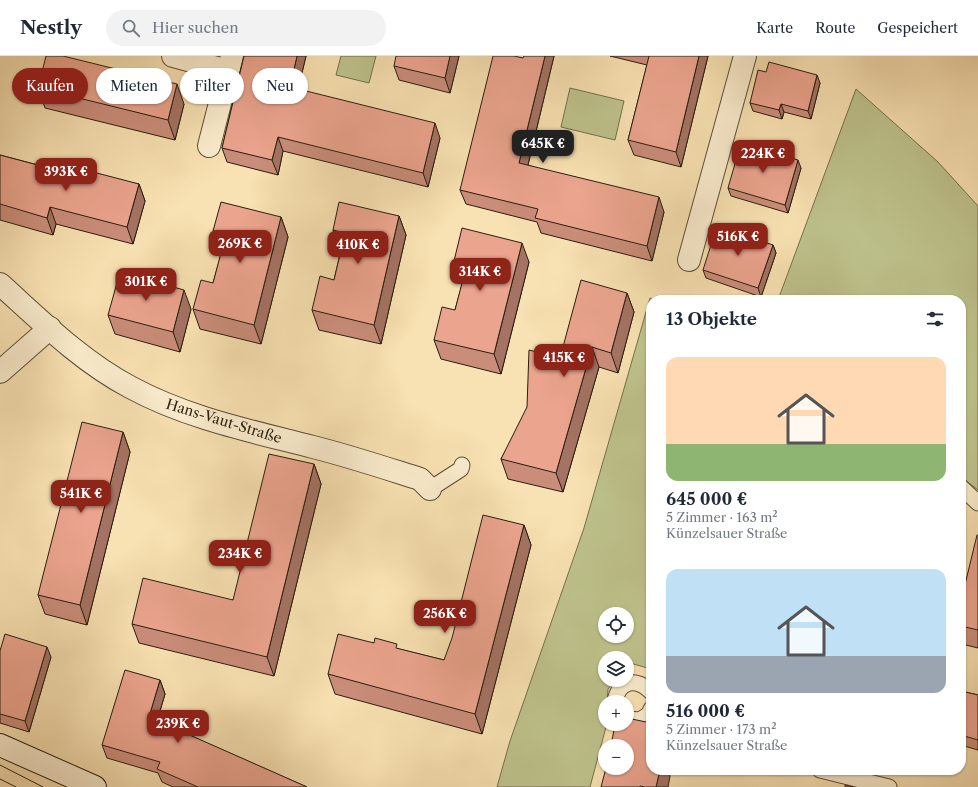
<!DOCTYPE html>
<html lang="de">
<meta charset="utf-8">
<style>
:root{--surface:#fff;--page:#f2f2f3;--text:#1f2937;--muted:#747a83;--line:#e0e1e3;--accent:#8f2418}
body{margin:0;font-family:"Libre Caslon Text",serif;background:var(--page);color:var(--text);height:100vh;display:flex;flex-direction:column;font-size:15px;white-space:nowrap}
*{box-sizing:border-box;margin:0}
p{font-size:13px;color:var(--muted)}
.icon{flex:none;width:22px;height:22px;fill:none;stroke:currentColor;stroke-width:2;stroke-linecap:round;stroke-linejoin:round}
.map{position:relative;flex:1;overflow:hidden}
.side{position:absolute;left:646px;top:239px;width:320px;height:480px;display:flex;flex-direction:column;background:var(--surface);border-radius:16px;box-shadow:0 1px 3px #0004}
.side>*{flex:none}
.guide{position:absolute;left:12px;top:12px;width:380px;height:36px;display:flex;gap:8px}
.controls{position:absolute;left:598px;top:551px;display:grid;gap:8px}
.controls a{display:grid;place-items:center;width:36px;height:36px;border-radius:50%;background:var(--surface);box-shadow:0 1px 3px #0004;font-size:20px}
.price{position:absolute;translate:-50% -34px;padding:0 9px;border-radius:8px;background:var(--accent);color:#fff;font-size:13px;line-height:26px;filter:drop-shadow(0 1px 2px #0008)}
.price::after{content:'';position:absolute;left:50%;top:24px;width:12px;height:9px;margin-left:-6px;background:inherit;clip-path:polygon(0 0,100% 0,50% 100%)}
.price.selected{background:#222;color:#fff}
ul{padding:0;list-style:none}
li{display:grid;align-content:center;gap:8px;height:212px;padding:0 20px}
li span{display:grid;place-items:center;height:124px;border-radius:12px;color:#555}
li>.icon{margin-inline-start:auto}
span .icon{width:72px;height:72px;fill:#fffc;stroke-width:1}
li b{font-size:17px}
h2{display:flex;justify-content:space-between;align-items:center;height:48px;padding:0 20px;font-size:17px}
.tag{padding:0 14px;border-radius:18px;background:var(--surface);box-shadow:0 1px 3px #0004;font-size:14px;line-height:36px}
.tag.selected{background:var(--accent);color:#fff}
header{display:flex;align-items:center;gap:24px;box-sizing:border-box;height:56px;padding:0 20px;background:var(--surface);border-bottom:1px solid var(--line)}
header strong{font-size:19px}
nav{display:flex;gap:22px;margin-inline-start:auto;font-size:14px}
.search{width:280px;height:36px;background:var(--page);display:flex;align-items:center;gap:10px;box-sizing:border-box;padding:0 14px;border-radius:22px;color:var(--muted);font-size:15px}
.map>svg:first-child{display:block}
.green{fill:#bec28c;stroke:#74704d;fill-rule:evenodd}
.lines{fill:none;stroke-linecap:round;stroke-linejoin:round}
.service-casing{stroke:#5d4f37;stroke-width:17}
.minor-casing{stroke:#5d4f37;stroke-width:24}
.secondary-casing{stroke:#291e0e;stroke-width:24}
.service{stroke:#faeccd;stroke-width:15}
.minor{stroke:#faeccd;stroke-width:22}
.secondary{stroke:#faeccd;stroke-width:22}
.tram{stroke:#291e0e;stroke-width:1}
.wall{fill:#ca8d7a;stroke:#291e0e}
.shaded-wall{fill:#a47363;stroke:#291e0e}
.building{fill:#eba48e;stroke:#291e0e}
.labels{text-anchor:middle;stroke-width:3;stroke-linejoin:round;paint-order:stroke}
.street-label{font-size:14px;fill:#291e0e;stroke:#faeccd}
</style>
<header>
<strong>Nestly</strong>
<div class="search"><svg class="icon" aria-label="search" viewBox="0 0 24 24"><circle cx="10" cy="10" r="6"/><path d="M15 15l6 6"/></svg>Hier suchen</div>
<nav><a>Karte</a><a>Route</a><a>Gespeichert</a></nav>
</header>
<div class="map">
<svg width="978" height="731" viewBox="0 0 978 731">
<rect width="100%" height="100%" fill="#f8e1b2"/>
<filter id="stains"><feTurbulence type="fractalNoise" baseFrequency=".005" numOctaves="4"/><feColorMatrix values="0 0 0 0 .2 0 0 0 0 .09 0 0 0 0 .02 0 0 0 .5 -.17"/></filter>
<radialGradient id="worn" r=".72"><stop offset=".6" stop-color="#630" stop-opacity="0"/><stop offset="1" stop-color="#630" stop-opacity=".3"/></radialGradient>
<g class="green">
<polygon points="341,0 376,0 369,27 336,19"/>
<polygon points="570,32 624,45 615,84 561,71"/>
<polygon points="856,33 938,106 978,150 978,434 961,421 961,244 778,244"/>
<path d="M650,242L654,244H651V613L630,607L627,610V602H605V624H615L608,633L607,646H605L606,671L590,731H497L510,685L584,472ZM605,558H627V580H605Z"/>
</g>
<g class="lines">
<defs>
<g id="service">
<polyline points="961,431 978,447"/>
<polyline points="430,433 461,413 462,409"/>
<path d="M615,646C618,624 637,621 651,636"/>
<polyline points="627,663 640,664 649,658 651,653"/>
<polyline points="820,714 889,731"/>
</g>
<g id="minor">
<polyline points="173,0 228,15"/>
<polyline points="209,90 232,0"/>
<polyline points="689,204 745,0"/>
<path d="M0,228C41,265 81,305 130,331C187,362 251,375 313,391C349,400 385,412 420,423L430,433"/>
<polyline points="0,316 50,272"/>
</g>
<polyline id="secondary" points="0,689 95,731"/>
</defs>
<use href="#service" class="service-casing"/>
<use href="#minor" class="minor-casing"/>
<use href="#secondary" class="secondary-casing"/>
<use href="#service" class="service"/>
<use href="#minor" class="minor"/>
<use href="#secondary" class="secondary"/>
<g class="tram">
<polyline points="0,709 43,731"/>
<polyline points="0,723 16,731"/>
</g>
</g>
<g class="wall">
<polygon points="244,0 306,0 298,33 440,82 428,131 283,95 278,119 227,106 222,92"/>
<polygon points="459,0 450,37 399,24 394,10"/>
<polygon points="554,0 528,109 664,156 652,205 541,177 537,166 466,148 460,134 523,2"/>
<polygon points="610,0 708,0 681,111 634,99 628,84 647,9"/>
<polygon points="766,16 820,27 811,63 784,56 782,63 753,55 750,47"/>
<polygon points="38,32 184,48 175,84 45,52"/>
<polygon points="0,99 64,116 139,128 145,145 133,188 56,168 53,179 0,164"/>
<polygon points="801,112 788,157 731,140 728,132"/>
<polygon points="399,160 406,179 381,288 319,274 312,254 334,224 341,194 340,194 333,174"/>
<polygon points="281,161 288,181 261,288 200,273 193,253 213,227 222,195 220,194 213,175"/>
<polygon points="773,189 776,197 761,241 706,222 703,214"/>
<polygon points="454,205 529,206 501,318 441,303 434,284 455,254 463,225 461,224"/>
<polygon points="627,237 634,256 618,317 599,311 563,436 508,423 501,403 560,302"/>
<polygon points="191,253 180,296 115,278 108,259"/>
<polygon points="123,376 130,396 87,569 45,558 38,539"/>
<polygon points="314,408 321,428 274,620 139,587 132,568 233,544"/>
<polygon points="524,469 531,489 482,678 335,638 328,618 374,587 444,604"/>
<polygon points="978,479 978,592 962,588 961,585 961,545"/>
<polygon points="0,595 51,601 29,676 0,667"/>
<polygon points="160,624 165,638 157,665 307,731 173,731 162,726 158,717 107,702 102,689"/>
<polygon points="961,635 978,639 978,694 961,689"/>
</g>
<g class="shaded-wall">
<polygon points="297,0 306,0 295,46 290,31"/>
<polygon points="450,0 459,0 450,37 445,22"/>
<polygon points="545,0 554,0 525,121 519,107"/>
<polygon points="699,0 708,0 681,111 676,96"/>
<polygon points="817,19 820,27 811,63 808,55"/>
<polygon points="177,28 184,48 175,84 168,64"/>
<polygon points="781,48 784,56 782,63 779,54"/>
<polygon points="435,67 440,82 428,131 423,117"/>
<polygon points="278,81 283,95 278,119 272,104"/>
<polygon points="798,104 801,112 788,157 785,149"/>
<polygon points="139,128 145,145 133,188 127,171"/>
<polygon points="659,141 664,156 652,205 647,190"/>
<polygon points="50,151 56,168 53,179 47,162"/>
<polygon points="399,160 406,179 381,288 374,269"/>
<polygon points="281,161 288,181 261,288 254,269"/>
<polygon points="522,187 529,206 501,318 494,298"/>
<polygon points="773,189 776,197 761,241 758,232"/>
<polygon points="184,234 191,253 180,296 173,276"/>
<polygon points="627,237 634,256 618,317 611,297"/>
<polygon points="592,291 599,311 563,436 556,417"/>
<polygon points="123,376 130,396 87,569 80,549"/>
<polygon points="314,408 321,428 274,620 267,601"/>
<polygon points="524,469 531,489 482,678 475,658"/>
<polygon points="47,591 51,601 29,676 25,665"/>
<polygon points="160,624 165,638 154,675 149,661"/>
<polygon points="651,680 651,707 647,696"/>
<polygon points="660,714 668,714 670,720 668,731 656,731"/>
</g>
<g class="building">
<polygon points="46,0 63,0 177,28 168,64 38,32"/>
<polygon points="244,0 297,0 290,31 435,67 423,117 278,81 272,104 222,92"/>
<polygon points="396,0 450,0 445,22 394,10"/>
<polygon points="493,0 514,0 523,2 524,0 545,0 519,107 659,141 647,190 535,162 538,153 460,134"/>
<polygon points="649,0 699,0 676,96 628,84"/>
<polygon points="769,6 817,19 808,55 781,48 779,54 750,47 758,14 766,16"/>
<polygon points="741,87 798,104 785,149 728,132"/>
<polygon points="0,99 64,116 66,109 139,128 127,171 50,151 47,162 0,148"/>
<polygon points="221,146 281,161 254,269 193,253 201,224 213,227 226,178 213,175"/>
<polygon points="339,146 399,160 374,269 312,254 320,220 334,224 345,177 333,174"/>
<polygon points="717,170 773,189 758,232 703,214"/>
<polygon points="462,172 522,187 494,298 434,284 442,251 455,254 467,208 454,205"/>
<polygon points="120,216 184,234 173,276 108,259"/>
<polygon points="581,224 627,237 611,297 592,291 556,417 501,403 527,351 529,294 560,302"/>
<polygon points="82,366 123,376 80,549 38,539"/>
<polygon points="269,398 314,408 267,601 132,568 143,522 233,544"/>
<polygon points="483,459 524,469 475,658 328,618 338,578 374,587 375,582 397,588 396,592 444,604 452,582"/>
<polygon points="977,479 978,479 978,574 961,570 961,545"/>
<polygon points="5,578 47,591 25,665 0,658 0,595"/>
<polygon points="125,614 160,624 149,661 307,731 198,731 157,713 160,706 102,689"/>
<polygon points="961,635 978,639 978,684 961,679"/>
<polygon points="627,662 651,667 651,680 647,696 651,697 651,714 660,714 656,731 645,731 640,730 640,731 601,731 606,712 627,712 627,690 611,690 615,668 627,668"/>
<polygon points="845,729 853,731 845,731"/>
</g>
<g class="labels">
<g class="street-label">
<text transform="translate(224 365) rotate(17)" y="5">Hans-Vaut-Straße</text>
</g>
</g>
<rect width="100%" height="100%" filter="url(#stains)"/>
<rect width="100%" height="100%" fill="url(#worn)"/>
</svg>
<div class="controls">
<a><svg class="icon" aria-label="locate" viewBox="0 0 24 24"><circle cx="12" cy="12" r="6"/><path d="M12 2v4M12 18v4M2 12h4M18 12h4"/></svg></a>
<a><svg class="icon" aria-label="layers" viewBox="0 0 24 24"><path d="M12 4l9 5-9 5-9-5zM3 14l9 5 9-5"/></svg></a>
<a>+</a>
<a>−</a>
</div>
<b class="price selected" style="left:543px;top:108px">645K €</b>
<b class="price" style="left:763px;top:118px">224K €</b>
<b class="price" style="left:66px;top:136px">393K €</b>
<b class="price" style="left:738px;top:201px">516K €</b>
<b class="price" style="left:240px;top:208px">269K €</b>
<b class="price" style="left:358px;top:209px">410K €</b>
<b class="price" style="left:480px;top:236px">314K €</b>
<b class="price" style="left:146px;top:246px">301K €</b>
<b class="price" style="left:564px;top:322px">415K €</b>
<b class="price" style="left:81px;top:458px">541K €</b>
<b class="price" style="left:240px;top:518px">234K €</b>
<b class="price" style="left:445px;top:578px">256K €</b>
<b class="price" style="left:178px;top:688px">239K €</b>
<div class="guide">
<a class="tag selected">Kaufen</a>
<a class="tag">Mieten</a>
<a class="tag">Filter</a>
<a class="tag">Neu</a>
</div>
<section class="side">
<h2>13 Objekte<svg class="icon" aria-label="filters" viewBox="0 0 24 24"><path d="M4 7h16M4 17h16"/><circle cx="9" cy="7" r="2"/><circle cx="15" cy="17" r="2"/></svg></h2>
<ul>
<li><span style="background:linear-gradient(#ffd9b3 70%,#8fb573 0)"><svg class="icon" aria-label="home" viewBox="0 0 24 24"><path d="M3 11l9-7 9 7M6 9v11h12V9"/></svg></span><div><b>645 000 €</b><p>5 Zimmer · 163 m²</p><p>Künzelsauer Straße</p></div></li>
<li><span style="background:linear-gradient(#bfe0f5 70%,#9aa5b1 0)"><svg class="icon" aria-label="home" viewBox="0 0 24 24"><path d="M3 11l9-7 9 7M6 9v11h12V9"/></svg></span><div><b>516 000 €</b><p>5 Zimmer · 173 m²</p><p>Künzelsauer Straße</p></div></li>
</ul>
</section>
</div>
